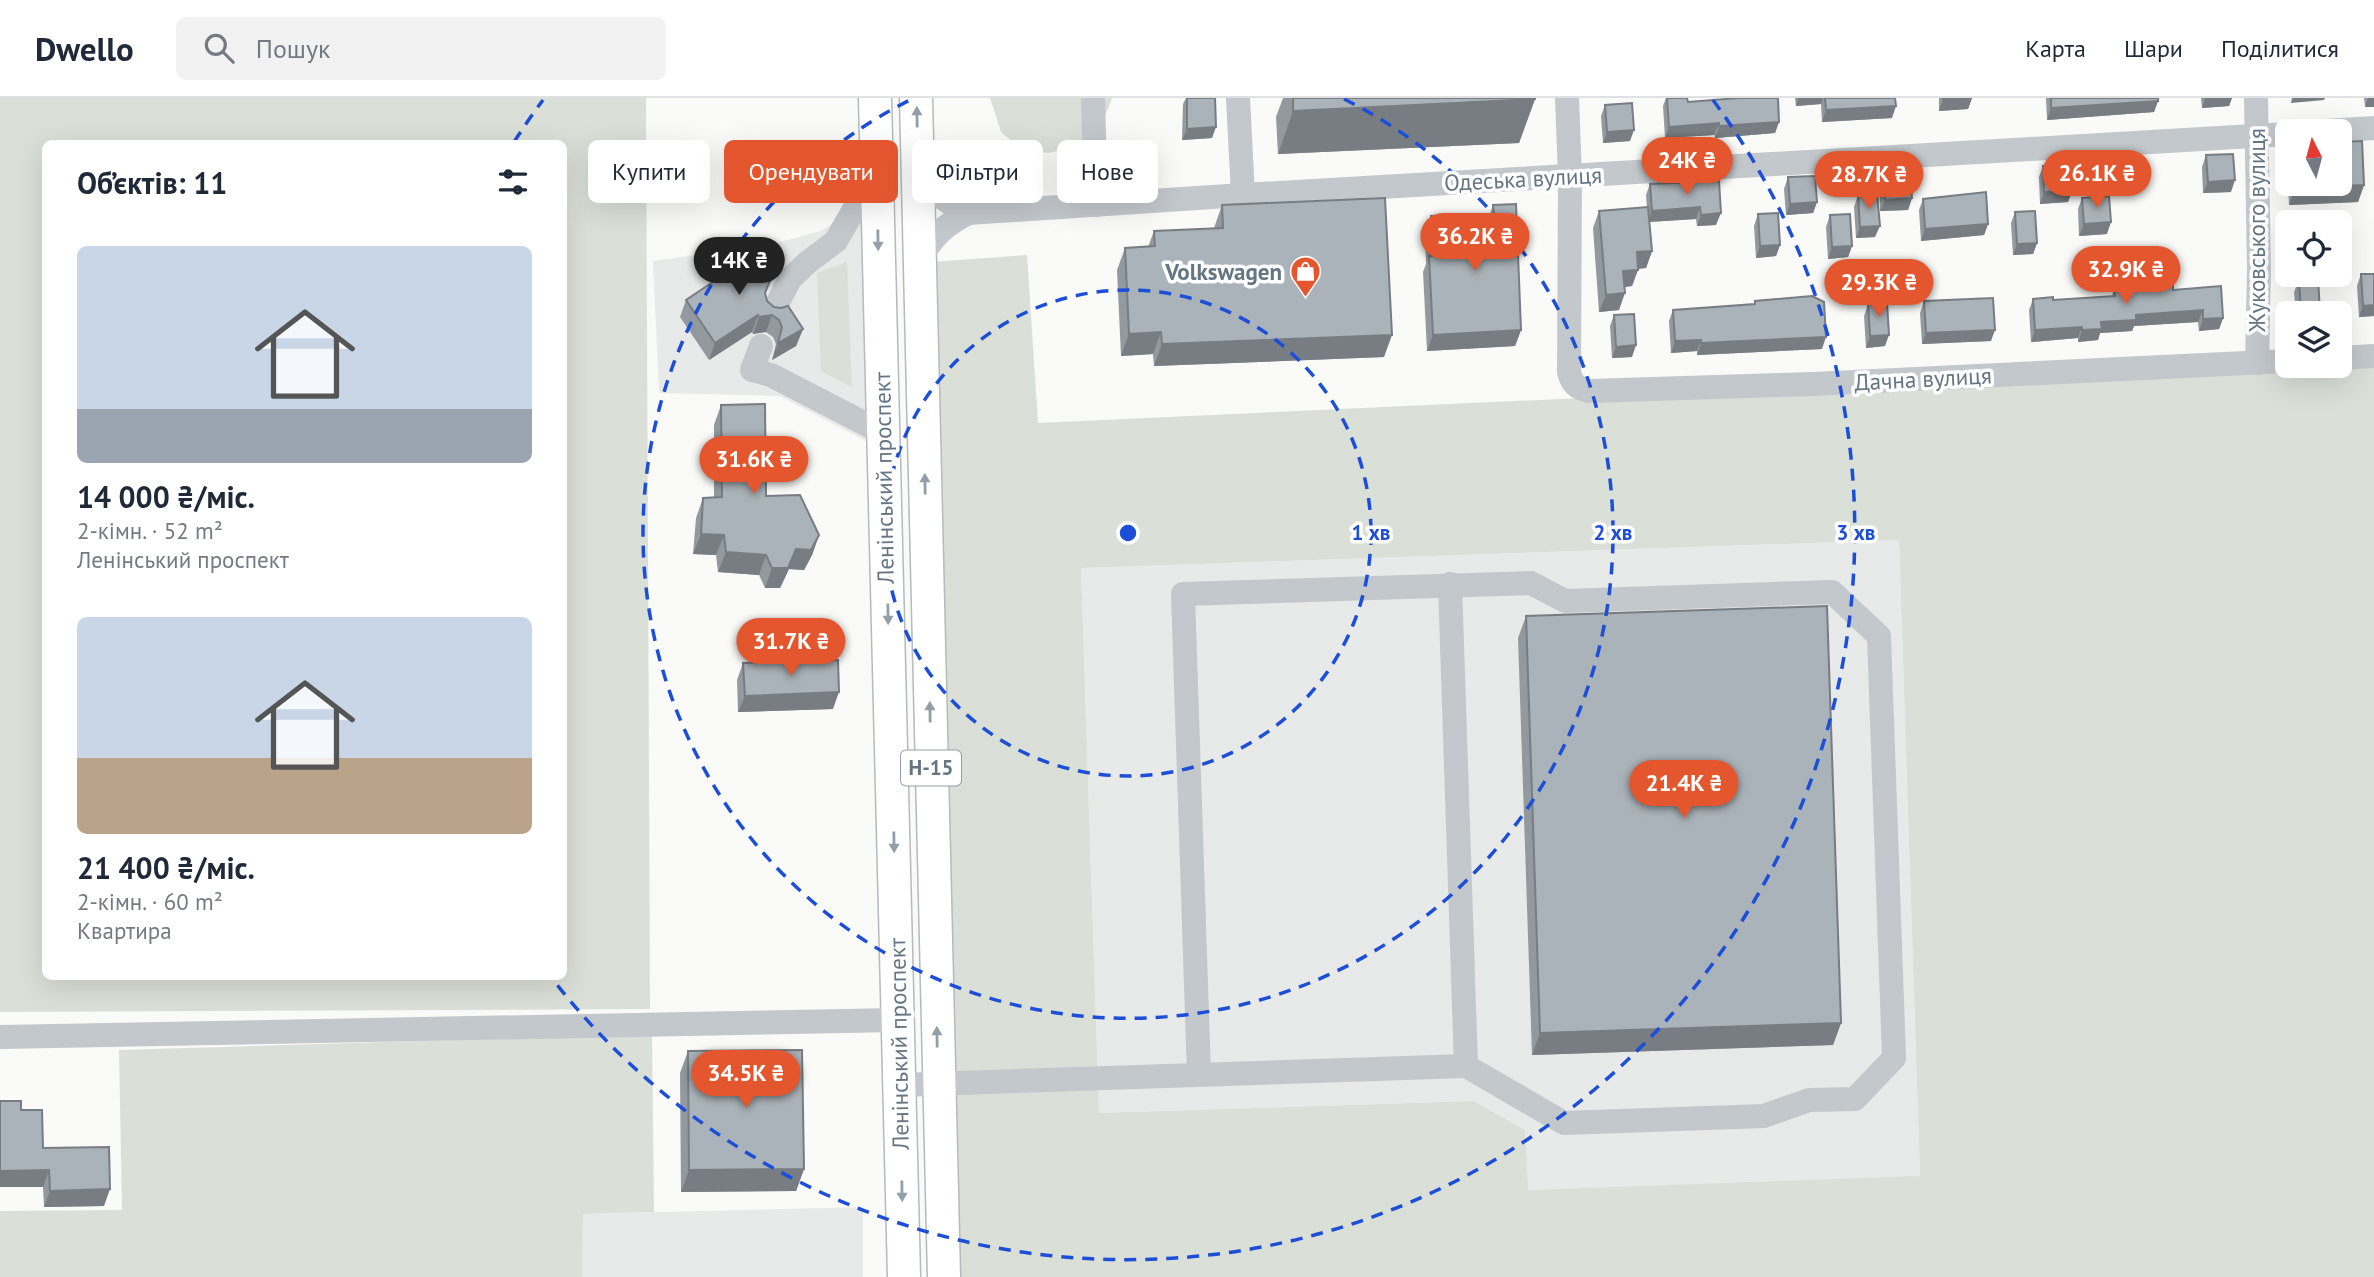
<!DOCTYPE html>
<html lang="uk">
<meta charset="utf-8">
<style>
:root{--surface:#fff;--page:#f2f2f3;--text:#1f2937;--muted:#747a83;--line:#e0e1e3;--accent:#e4572e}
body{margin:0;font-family:"PT Sans",sans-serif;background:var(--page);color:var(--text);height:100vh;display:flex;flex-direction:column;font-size:26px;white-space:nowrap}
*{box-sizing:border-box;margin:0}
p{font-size:23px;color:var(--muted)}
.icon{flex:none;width:38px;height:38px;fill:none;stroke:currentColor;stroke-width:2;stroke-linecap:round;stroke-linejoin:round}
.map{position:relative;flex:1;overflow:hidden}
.sheet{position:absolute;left:42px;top:42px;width:525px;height:840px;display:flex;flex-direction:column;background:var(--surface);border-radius:10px;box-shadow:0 7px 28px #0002}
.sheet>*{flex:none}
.guide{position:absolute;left:588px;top:42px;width:665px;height:63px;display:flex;gap:14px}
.needle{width:46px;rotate:354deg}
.buttons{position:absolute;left:2275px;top:21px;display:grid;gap:14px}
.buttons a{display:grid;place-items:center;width:77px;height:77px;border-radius:10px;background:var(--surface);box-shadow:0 7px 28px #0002;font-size:35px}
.price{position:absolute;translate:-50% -60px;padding:0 16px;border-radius:24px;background:var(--accent);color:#fff;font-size:23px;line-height:46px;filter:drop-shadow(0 2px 4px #0008)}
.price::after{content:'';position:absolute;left:50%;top:42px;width:21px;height:16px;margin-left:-10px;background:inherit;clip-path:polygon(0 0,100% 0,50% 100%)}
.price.active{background:#222;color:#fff}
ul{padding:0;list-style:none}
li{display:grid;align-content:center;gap:14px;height:371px;padding:0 35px}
li span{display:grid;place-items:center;height:217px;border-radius:10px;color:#555}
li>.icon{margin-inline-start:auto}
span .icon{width:126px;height:126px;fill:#fffc;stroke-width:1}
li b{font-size:30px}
h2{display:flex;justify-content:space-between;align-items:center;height:84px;padding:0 35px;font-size:30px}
.tag{padding:0 24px;border-radius:10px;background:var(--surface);box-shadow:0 7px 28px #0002;font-size:24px;line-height:63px}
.tag.active{background:var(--accent);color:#fff}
header{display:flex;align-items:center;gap:42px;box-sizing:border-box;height:98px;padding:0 35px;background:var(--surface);border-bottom:2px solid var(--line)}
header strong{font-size:33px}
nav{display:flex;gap:38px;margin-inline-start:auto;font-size:24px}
.search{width:490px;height:63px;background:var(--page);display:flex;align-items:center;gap:18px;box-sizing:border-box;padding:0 24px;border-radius:10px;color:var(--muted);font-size:26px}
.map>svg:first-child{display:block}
.built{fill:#e8e9e9}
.green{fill:#dadfd7;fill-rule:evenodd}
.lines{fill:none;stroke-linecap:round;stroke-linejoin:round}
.major-casing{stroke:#b5babe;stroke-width:35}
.minor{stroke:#c3c8cc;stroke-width:24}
.major{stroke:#fff;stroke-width:32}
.wall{fill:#929a9f}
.shaded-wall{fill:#777d82}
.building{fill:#aab3b9;stroke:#777d82;stroke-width:2}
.oneway{fill:#939fa8}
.ring{fill:none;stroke:#1d4ed8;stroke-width:3.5;stroke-dasharray:12 9}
.labels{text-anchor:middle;stroke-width:7;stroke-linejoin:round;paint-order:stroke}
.shield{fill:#fff;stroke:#939fa8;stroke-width:2}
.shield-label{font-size:21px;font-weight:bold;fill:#657683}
.street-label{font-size:23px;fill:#657683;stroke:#fff}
.poi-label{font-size:23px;font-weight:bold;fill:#657683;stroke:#fff;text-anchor:end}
.centre{fill:#1d4ed8;stroke:#fff;stroke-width:3.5}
.ring-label{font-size:21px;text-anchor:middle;font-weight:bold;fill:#1d4ed8;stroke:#fff;stroke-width:7;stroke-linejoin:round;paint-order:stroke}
</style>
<header>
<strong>Dwello</strong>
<div class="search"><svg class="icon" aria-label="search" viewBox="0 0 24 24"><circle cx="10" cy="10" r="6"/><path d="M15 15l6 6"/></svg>Пошук</div>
<nav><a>Карта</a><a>Шари</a><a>Поділитися</a></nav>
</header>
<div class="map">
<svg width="2374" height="1179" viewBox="0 0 2374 1179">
<rect width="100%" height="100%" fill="#fafaf8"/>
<g class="built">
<polygon points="860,85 868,344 780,298 659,295 653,163 769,147 821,133 842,119"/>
<polygon points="1899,442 1920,1079 1527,1092 1525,1032 1474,1003 1099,1015 1081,470"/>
<polygon points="863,1109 863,1179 582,1179 583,1116"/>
</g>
<g class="green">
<path d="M0,0H646L650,911L0,914ZM46,46H564V878H46Z"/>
<polygon points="990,0 1112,0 1103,24 1081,48 1048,55 1020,50 1001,34"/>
<path d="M1027,157L1038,325L2171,273L2374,266V1179H960L931,164ZM1899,442L1920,1078L1528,1092L1525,1032L1474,1003L1099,1015L1081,470Z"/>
<polygon points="847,164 852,289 821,273 817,175"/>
<polygon points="652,936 654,1114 583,1116 582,1179 0,1179 0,1113 122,1112 119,952"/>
</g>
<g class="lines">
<defs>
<g id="major">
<polyline points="875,0 904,1179"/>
<polyline points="916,0 944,1179"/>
</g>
</defs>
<use href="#major" class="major-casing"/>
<g class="minor">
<polyline points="1093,0 1096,107"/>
<polyline points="1238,0 1243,97"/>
<path d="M1567,0L1570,79L1569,274C1572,286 1577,290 1589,293L1813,286L2287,263"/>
<polyline points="2256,0 2259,171 2257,265"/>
<polyline points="2326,33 2374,30"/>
<path d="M918,69C932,94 942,102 968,115"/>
<path d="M920,160C935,137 943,128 968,115L1243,97L2287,36"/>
<polyline points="774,212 790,181 808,164 836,143 877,71"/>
<polyline points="761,248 752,272 771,277 883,335"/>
<polyline points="2340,260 2374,258"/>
<polyline points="1450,486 1466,968"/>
<polyline points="0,939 898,922"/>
<polyline points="900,987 1466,968 1564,1025 1764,1018 1809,1002 1855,1001 1894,960 1879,538 1832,494 1565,503 1531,485 1183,496 1199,977"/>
</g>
<use href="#major" class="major"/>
</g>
<g class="wall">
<polygon points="1186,0 1215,0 1212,40 1182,42 1183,6"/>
<polygon points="1283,0 1535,0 1535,1 1519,45 1278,56 1276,19"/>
<polygon points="1666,0 1687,0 1688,4 1779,24 1775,35 1715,40 1714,37 1665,40 1663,8"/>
<polygon points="1795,0 1895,0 1892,20 1822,24 1821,6 1796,8"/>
<polygon points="1939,0 1972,0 1968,11 1939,13"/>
<polygon points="2046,0 2158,0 2158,3 2154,14 2047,22"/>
<polygon points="2201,0 2232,0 2229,8 2202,10"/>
<polygon points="2364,0 2374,0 2365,9"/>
<polygon points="1605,7 1630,43 1603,45 1601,18"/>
<polygon points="2206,57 2231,94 2203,95 2202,69"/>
<polygon points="2043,68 2072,93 2068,104 2040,106 2039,79"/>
<polygon points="1883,75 1912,100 1908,112 1880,113 1879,87"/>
<polygon points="1788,79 1817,104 1813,115 1786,117 1784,91"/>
<polygon points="1719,83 1716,127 1697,128 1696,121 1649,124 1652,153 1646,170 1638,171 1632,188 1624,189 1619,212 1599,214 1593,130 1599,113 1647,110 1646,97 1650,86"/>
<polygon points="2288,86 2340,86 2364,87 2358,104 2289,107"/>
<polygon points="1858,97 1875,139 1856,140 1854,109"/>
<polygon points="2082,100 2107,136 2079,138 2078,111"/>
<polygon points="1923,101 1988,126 1984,137 1921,143 1919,112"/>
<polygon points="1222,107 1384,259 1154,268 1153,256 1121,258 1117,172 1125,150 1148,149 1154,133 1214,130"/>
<polygon points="1493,107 1521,232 1515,248 1427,253 1423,174 1426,166 1425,134 1431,118 1490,116"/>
<polygon points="2015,114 2037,145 2033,156 2013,157 2011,125"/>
<polygon points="1758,116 1780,147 1776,158 1756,160 1754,128"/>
<polygon points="1830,117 1852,148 1848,159 1828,161 1826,129"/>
<polygon points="718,156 765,196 767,203 774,209 803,231 796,248 772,262 776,246 773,239 766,234 753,236 752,234 709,262 680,219 686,202 717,181 712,173"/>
<polygon points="2361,176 2374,176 2374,218 2359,219 2357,188"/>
<polygon points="2299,182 2320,213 2320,215 2296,215 2294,194"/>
<polygon points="2153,184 2173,192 2223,220 2219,231 2199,233 2198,224 2134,228 2132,233 2100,235 2098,242 2078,244 2078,240 2031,244 2029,212 2033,201 2053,202 2112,198 2114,191 2151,189"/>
<polygon points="1755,203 1822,251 1697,257 1697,253 1671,255 1669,223 1673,212 1754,206"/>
<polygon points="1924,203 1991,243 1922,246 1920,215"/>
<polygon points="1868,206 1885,248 1866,250 1864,218"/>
<polygon points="1614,217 1632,259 1612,260 1610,228"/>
<polygon points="721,307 766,398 819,437 812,457 804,472 789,471 780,490 765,490 759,477 718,474 716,457 693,456 696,420 703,400 714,399 714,327"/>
<polygon points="1526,518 1841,925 1833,947 1532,957 1518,540"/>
<polygon points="743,565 833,611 738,614 737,582"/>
<polygon points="688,953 804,1071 796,1093 681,1094 680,975"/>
<polygon points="21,1012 43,1050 104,1108 44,1109 43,1089"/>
</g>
<g class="shaded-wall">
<polygon points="1798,0 1823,0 1821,6 1796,8"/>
<polygon points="1972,0 1968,11 1939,13 1943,1"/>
<polygon points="2205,0 2232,0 2229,8 2202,10"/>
<polygon points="2292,0 2325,0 2324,2 2291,5"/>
<polygon points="2368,0 2374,0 2374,9 2365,9"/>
<polygon points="1535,1 1519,45 1278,56 1293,13"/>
<polygon points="2158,3 2154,14 2047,22 2051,10"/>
<polygon points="1896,8 1892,20 1822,24 1826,12"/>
<polygon points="1779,24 1775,35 1715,40 1719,28"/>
<polygon points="1719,25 1714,37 1665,40 1669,29"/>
<polygon points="1216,29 1212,40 1182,42 1187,31"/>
<polygon points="1634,32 1630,43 1603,45 1607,34"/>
<polygon points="2235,82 2231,94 2203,95 2208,84"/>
<polygon points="2364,87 2358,104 2289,107 2295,90"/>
<polygon points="2072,93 2068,104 2040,106 2044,94"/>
<polygon points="1912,100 1908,112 1880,113 1885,102"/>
<polygon points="1817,104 1813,115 1786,117 1790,106"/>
<polygon points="1700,109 1696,121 1648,124 1652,113"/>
<polygon points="1721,115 1716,127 1697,128 1701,117"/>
<polygon points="2111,124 2107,136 2079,138 2084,126"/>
<polygon points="1988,126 1984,137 1921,143 1925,131"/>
<polygon points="1880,128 1875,139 1856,140 1860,129"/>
<polygon points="2037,145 2033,156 2013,157 2017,146"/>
<polygon points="1780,147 1776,158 1756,160 1760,148"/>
<polygon points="1852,148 1848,159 1828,161 1832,149"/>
<polygon points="1652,153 1646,170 1631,171 1637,154"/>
<polygon points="1638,172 1632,188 1617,190 1623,173"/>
<polygon points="1625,195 1619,212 1599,214 1606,197"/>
<polygon points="2374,207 2374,218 2359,219 2363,208"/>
<polygon points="2203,212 2198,224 2134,228 2132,233 2100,235 2098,242 2078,244 2082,232 2101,224 2136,217"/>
<polygon points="2320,213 2320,215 2300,215 2301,214"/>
<polygon points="758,217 752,234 709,262 715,245"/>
<polygon points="772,217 766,234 753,236 759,219"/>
<polygon points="2223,220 2219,231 2199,233 2203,221"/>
<polygon points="2082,229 2078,240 2031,244 2035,232"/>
<polygon points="803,231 796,248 772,262 778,245"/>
<polygon points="1521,232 1515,248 1427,253 1433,237"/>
<polygon points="1995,232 1991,243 1922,246 1926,235"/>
<polygon points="1161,234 1153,256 1121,258 1129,236"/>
<polygon points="1392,237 1384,259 1154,268 1162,246"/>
<polygon points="1889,237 1885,248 1866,250 1870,238"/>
<polygon points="1826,239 1822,251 1697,257 1701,245"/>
<polygon points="1701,242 1697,253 1671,255 1675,243"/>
<polygon points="1636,247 1632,259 1612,260 1616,249"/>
<polygon points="701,436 724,437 716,457 693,456"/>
<polygon points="819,437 812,457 804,472 789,471 780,490 765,490 772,470 796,451"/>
<polygon points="726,454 766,457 759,477 718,474"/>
<polygon points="839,594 833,611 738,614 745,598"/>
<polygon points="1841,925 1833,947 1532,957 1540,935"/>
<polygon points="804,1071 796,1093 681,1094 689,1072"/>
<polygon points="49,1072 43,1089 0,1089 0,1073"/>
<polygon points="110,1091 104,1108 44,1109 50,1093"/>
</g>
<g class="building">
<polygon points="1187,0 1215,0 1216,29 1187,31"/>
<polygon points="1293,0 1535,0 1535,1 1293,13"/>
<polygon points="1667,0 1687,0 1688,4 1738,0 1778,0 1779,24 1719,28 1719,25 1669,29"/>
<polygon points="1825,0 1895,0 1896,8 1826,12"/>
<polygon points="1943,0 1966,0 1943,1"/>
<polygon points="2051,0 2158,0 2158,3 2051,10"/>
<polygon points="1632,5 1634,32 1607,34 1605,7"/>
<polygon points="2362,43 2364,87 2295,90 2295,86 2340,86 2340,44"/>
<polygon points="2233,56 2235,82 2208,84 2206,57"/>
<polygon points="2070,66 2072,93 2044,94 2043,68"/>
<polygon points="1910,74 1912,100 1885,102 1883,75"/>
<polygon points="1815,78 1817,104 1790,106 1788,79"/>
<polygon points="1719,83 1721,115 1701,117 1700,109 1652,113 1650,86"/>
<polygon points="1986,94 1988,126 1925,131 1923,101"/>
<polygon points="1877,96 1880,128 1860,129 1858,97"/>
<polygon points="2109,98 2111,124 2084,126 2082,100"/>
<polygon points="1385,100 1392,237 1162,246 1161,234 1129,236 1125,150 1155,148 1154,133 1223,130 1222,107"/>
<polygon points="1516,106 1521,232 1433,237 1429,158 1432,158 1431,118 1494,116 1493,107"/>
<polygon points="1648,109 1652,153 1637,154 1638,172 1623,173 1625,195 1606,197 1599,113"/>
<polygon points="2035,113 2037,145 2017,146 2015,114"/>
<polygon points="1778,115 1780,147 1760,148 1758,116"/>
<polygon points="1850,116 1852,148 1832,149 1830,117"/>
<polygon points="746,141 771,180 765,195 767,203 774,209 781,210 788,208 803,231 778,245 782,229 779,222 772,217 759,219 758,217 715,245 686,202 729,173 718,156"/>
<polygon points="2361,176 2374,176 2374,207 2363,208"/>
<polygon points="2318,181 2320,213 2301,214 2299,182"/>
<polygon points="2173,183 2173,192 2221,188 2223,220 2203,221 2203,212 2136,217 2136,222 2101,224 2102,231 2082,232 2082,229 2035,232 2033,201 2053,199 2053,202 2115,198 2114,191 2153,189 2153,184"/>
<polygon points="1812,198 1824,204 1826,239 1701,245 1701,242 1675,243 1673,212 1755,206 1755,203"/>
<polygon points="1993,200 1995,232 1926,235 1924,203"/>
<polygon points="1887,205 1889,237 1870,238 1868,206"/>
<polygon points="1634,216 1636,247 1616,249 1614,217"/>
<polygon points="765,306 766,398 800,397 819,437 811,452 796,451 788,470 772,470 766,457 726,454 724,437 701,436 703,400 722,399 721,307"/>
<polygon points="1827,508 1841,925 1540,935 1526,518"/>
<polygon points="838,562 839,594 745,598 743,565"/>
<polygon points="802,952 804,1071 689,1072 688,953"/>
<polygon points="0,1003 21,1003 21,1012 42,1012 43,1050 109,1049 110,1091 50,1093 49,1072 0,1073"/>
</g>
<defs><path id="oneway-solid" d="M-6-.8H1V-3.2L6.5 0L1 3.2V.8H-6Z" transform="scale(1.75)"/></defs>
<g class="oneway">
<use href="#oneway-solid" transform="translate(917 19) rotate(-91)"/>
<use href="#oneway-solid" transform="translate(878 142) rotate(89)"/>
<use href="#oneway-solid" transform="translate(925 386) rotate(-91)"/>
<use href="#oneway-solid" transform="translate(888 516) rotate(89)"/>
<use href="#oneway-solid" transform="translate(930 614) rotate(-91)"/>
<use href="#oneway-solid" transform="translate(894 744) rotate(89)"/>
<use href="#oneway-solid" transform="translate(937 939) rotate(-91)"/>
<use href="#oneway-solid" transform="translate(902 1093) rotate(89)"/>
</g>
<g class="ring">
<circle cx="1128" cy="435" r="243"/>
<path d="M1344 1A485 485 0 1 1 912 1"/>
<path d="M514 44A728 728 0 0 1 543 2M1713 2A728 728 0 0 1 554 883"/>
</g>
<defs>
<symbol id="shop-pin" viewBox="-11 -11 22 30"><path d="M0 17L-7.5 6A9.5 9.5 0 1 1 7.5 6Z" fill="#e4572e" stroke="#fff"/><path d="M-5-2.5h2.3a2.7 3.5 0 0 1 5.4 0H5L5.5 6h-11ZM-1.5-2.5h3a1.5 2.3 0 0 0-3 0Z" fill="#fff"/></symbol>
</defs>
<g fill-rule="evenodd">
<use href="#shop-pin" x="1288" y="156" width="35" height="47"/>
</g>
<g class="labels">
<rect class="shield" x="901" y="652.5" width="60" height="35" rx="5"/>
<g class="shield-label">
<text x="931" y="677">Н-15</text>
</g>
<g class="street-label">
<text transform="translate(1523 81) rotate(-3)" y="8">Одеська вулиця</text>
<text transform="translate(2257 132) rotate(-90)" y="8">Жуковського вулиця</text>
<text transform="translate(1923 281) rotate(-3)" y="8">Дачна вулиця</text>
<text transform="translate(884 380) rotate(-91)" y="8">Ленінський проспект</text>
<text transform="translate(899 946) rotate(-91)" y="8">Ленінський проспект</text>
</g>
<g class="poi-label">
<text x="1282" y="182">Volkswagen</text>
</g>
</g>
<circle cx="1128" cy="435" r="10" class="centre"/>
<g class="ring-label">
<text x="1371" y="442">1 хв</text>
<text x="1613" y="442">2 хв</text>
<text x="1856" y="442">3 хв</text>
</g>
</svg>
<div class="buttons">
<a><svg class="needle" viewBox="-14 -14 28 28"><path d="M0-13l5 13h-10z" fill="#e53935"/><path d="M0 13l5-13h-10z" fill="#747a83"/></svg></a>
<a><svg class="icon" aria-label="locate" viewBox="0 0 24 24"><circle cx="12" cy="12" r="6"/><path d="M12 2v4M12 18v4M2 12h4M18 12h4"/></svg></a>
<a><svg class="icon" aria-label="layers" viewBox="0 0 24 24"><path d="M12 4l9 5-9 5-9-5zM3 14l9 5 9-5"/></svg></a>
</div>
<b class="price" style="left:1687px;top:99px">24K ₴</b>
<b class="price" style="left:2097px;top:112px">26.1K ₴</b>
<b class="price" style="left:1869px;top:113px">28.7K ₴</b>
<b class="price" style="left:1475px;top:175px">36.2K ₴</b>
<b class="price active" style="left:739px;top:199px">14K ₴</b>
<b class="price" style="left:2126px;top:208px">32.9K ₴</b>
<b class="price" style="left:1879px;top:221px">29.3K ₴</b>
<b class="price" style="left:754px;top:398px">31.6K ₴</b>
<b class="price" style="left:791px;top:580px">31.7K ₴</b>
<b class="price" style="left:1684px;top:722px">21.4K ₴</b>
<b class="price" style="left:746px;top:1012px">34.5K ₴</b>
<div class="guide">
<a class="tag">Купити</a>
<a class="tag active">Орендувати</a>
<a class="tag">Фільтри</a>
<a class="tag">Нове</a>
</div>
<section class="sheet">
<h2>Об’єктів: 11<svg class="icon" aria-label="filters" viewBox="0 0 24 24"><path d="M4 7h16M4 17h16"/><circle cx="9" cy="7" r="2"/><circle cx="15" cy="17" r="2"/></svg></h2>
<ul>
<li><span style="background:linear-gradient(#c9d6e8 75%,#9aa5b1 0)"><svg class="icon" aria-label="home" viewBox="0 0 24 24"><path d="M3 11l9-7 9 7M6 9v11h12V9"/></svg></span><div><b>14 000 ₴/міс.</b><p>2-кімн. · 52 m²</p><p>Ленінський проспект</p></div></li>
<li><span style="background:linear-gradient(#c9d6e8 65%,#b9a48a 0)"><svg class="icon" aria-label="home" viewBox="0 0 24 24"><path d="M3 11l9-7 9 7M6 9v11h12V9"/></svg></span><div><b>21 400 ₴/міс.</b><p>2-кімн. · 60 m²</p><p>Квартира</p></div></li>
</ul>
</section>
</div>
